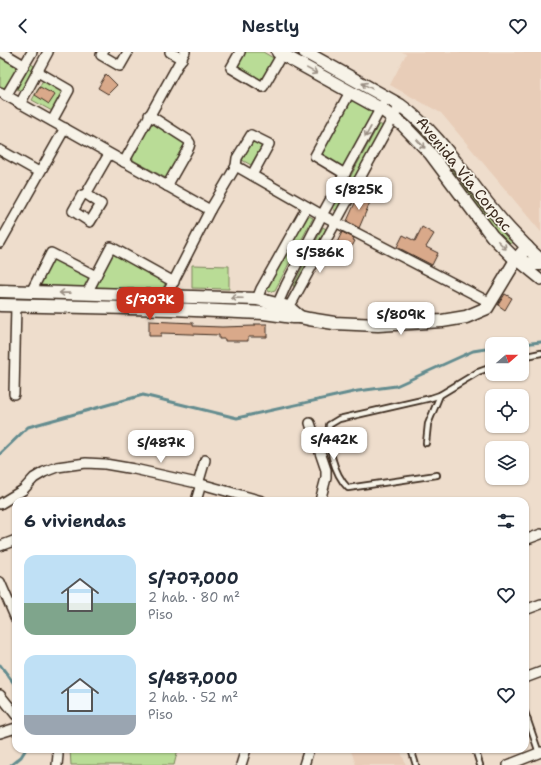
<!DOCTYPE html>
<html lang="es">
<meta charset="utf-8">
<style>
:root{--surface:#fff;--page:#f6f6f7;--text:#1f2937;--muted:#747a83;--accent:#c8321e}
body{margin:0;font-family:"Shantell Sans",sans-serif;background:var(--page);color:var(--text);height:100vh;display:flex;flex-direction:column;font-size:15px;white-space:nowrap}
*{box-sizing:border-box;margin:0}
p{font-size:13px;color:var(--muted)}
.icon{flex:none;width:22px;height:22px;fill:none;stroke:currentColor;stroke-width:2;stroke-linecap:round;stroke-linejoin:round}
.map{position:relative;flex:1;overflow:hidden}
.details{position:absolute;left:12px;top:445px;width:517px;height:256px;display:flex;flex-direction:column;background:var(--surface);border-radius:12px;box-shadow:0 1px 3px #0004}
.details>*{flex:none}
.needle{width:26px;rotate:70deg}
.tools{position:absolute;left:485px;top:285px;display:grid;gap:8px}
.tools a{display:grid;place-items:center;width:44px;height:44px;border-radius:8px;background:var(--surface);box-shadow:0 1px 3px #0004;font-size:20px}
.price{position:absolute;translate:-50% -34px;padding:0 9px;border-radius:8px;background:#fff;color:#222;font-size:13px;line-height:26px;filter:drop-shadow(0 1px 2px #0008)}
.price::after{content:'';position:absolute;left:50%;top:24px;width:12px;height:9px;margin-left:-6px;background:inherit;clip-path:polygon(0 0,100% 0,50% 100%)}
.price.on{background:var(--accent);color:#fff}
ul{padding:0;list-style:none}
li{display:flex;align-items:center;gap:12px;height:100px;padding:0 12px}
li span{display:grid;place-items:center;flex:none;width:112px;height:80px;border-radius:12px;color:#555}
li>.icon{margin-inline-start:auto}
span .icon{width:48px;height:48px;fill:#fffc;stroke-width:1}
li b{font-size:17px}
h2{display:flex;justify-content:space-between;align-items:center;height:48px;padding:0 12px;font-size:17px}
header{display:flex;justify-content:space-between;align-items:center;height:52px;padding:0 12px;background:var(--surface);font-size:18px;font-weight:600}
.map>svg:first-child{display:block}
.built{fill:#e8cdb8}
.green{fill:#b9dc96;stroke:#7a835a}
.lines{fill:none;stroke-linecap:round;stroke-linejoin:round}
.stream{stroke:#638c8f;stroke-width:3}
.building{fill:#d9a98a;stroke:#3b2a1e}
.lane-casing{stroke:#3b2a1e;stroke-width:8}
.street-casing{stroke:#3b2a1e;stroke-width:12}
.secondary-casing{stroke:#3b2a1e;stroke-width:15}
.lane{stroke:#f7f3e8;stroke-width:4.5}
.street{stroke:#f7f3e8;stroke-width:9}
.secondary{stroke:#f7f3e8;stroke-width:12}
.oneway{stroke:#998e83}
.labels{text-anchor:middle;stroke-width:3.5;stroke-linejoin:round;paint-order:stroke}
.street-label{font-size:15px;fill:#3b2a1e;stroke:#f7f3e8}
</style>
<header><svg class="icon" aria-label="back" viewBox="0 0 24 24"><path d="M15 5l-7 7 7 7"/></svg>Nestly<svg class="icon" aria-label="heart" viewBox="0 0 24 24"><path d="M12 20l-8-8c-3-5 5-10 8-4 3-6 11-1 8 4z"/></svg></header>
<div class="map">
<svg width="541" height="713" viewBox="0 0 541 713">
<rect width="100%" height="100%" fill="#edc"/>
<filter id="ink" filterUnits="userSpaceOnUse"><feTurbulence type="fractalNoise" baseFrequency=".025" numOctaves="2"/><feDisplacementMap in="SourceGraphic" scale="8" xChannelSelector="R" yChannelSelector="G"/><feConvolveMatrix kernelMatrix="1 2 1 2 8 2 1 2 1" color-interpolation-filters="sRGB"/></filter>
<g filter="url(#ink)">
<g class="built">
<polygon points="402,0 541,0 541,180 441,61 390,33 406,2"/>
<polygon points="358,697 400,697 406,713 356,713 351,699"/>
</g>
<g class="green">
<polygon points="243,0 263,0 275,7 261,31 233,16"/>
<polygon points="0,2 16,12 18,15 5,35 2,36 0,34"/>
<polygon points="31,12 34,14 21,39 17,37"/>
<polygon points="43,28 64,39 52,59 32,48"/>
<polygon points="350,47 371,59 373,63 342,116 317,103"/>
<polygon points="412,67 460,123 455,126 408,71"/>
<polygon points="151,72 156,72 185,90 185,94 169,124 166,126 133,108 132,103"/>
<polygon points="379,72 383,74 336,159 333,157"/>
<polygon points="253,88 262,93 251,113 242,108"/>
<polygon points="464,129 514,189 510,193 495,179 459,133"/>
<polygon points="307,163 313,166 275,238 269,240 267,236"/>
<polygon points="323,175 326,177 296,235 293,234"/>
<polygon points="113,200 166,230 162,238 95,236 93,233"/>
<polygon points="51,206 87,222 89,226 86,236 41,236 38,231"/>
<polygon points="192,213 229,214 229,237 192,236"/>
<polygon points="70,697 178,697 174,713 71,713"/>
</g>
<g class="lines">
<g class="stream">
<polyline points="522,292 541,290"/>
<polyline points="0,402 28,375 143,343 237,366 358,339 396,334 473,299 492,296"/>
<polyline points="0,613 16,634"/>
<polyline points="11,713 21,705 26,697"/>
</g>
</g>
<g class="building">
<polygon points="106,22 117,33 108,42 98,36"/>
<polygon points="40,35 55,43 49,52 35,43"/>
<polygon points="359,142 371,148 359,176 347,169"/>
<polygon points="422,175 434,182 426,195 438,201 432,213 397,195 403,183 415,189"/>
<polygon points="342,180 354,186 353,188 355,189 348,202 335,195"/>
<polygon points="505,242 512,246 505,258 498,253"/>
<polygon points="149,269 193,271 193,274 222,275 255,274 255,272 267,272 267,285 248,285 248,289 225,289 225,287 219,287 219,283 161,281 161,284 149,284"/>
</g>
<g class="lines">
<defs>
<g id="lane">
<polyline points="522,305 541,301"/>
<polyline points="426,391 428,372 440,343"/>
<path d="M437,423L348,436C333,421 328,394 329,373L339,367L431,346L440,343L478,320L492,315"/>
<polyline points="525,660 539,701"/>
<polyline points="411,697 416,713"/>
<polyline points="475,697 480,713"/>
</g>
<g id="street">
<polyline points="2,0 24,13"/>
<polyline points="103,0 101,3 120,14 128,0"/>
<polyline points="170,0 182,7"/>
<polyline points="240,0 231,16 263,35 282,2"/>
<polyline points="38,20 69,38 52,69"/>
<polyline points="0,40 210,158"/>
<polyline points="6,44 32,0"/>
<polyline points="20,52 48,0"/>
<polyline points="149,63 188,88 190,91 189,95 167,134"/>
<polyline points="0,98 39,120"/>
<polyline points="124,110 185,0"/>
<polyline points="236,114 322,163 491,251"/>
<polyline points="345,122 315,104 350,40"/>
<polyline points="86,142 101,152 90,170 73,159 82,143 86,142 109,102"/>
<polyline points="0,191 65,76"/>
<polyline points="520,211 541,228"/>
<polyline points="31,240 51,201 96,224"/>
<polyline points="87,241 111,195 174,230"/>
<polyline points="257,247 261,237 307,155"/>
<polyline points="164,248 210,158 236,114 237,106 251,83 269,92 252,123"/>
<polyline points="275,258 286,233 322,163 383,52"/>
<polyline points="286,261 400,53"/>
<polyline points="14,342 16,253"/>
<polyline points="310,371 326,418 326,426 320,449"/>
<polyline points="198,432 205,408"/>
<polyline points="196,449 201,432"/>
<polyline points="0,452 23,438 34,426 44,420 57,415 86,411 105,412 134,417 201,432 262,449"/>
<polyline points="525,488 541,482"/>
<polyline points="0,494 16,488"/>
<polyline points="0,530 16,567"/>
<polyline points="525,558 541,552"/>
<polyline points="525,626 541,620"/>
<polyline points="0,643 16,663"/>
<polyline points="0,681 16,676"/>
<polyline points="57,713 58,703 57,697"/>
<polyline points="241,713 246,697"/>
<polyline points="304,713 309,697"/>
<polyline points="508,713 541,700"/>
</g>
<g id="secondary">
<polyline points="278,0 381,57 403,73 430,101 492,184 516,208 531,212 541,212"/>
<path d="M305,0L400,53C449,88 476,146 519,187C526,194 533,202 541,208"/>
<polyline points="0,239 257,247 288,255 300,265"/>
<polyline points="0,253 172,257 264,261 293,265 300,265 309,267 334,271 378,273 442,269 466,265 487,256 516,208 527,195"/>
</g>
</defs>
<use href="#lane" class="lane-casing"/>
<use href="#street" class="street-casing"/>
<use href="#secondary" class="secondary-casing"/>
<use href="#lane" class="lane"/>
<use href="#street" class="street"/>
<use href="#secondary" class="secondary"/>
</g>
<defs><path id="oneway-shaft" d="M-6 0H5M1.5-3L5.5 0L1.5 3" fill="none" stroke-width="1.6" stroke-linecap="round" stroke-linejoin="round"/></defs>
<g class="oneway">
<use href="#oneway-shaft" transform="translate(312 19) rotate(29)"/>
<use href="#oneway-shaft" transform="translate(367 34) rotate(-151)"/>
<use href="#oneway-shaft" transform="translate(368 80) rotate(119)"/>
<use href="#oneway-shaft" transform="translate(421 92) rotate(47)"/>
<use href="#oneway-shaft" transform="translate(502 193) rotate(45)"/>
<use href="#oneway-shaft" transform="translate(65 241) rotate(-179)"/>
<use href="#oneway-shaft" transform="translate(237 246) rotate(-178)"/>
</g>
</g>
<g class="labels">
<g class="street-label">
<text transform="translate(464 122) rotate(51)" y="5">Avenida Vía Corpac</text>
</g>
</g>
</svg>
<div class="tools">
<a><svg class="needle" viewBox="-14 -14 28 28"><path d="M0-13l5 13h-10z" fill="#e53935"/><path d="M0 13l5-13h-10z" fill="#747a83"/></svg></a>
<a><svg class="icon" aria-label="locate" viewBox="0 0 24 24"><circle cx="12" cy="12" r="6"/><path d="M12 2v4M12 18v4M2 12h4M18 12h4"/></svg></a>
<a><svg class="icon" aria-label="layers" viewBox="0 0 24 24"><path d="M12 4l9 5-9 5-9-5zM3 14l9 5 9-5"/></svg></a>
</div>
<b class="price" style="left:359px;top:159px">S/825K</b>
<b class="price" style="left:320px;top:222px">S/586K</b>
<b class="price on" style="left:150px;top:269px">S/707K</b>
<b class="price" style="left:401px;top:284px">S/809K</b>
<b class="price" style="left:334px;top:409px">S/442K</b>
<b class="price" style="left:161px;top:412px">S/487K</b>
<section class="details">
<h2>6 viviendas<svg class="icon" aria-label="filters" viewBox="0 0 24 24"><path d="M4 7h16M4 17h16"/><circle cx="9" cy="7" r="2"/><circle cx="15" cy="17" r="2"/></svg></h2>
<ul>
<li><span style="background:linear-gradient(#bfe0f5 60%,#7fa58c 0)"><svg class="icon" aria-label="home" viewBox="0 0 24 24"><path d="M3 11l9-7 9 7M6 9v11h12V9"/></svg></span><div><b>S/707,000</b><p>2 hab. · 80 m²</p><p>Piso</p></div><svg class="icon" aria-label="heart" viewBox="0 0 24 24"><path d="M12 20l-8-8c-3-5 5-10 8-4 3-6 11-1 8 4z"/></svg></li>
<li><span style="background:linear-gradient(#bfe0f5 75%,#9aa5b1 0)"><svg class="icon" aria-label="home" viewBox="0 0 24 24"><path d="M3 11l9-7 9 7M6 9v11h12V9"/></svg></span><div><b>S/487,000</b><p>2 hab. · 52 m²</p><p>Piso</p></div><svg class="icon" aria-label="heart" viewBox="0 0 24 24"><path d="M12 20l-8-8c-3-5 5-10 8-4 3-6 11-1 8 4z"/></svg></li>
</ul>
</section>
</div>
